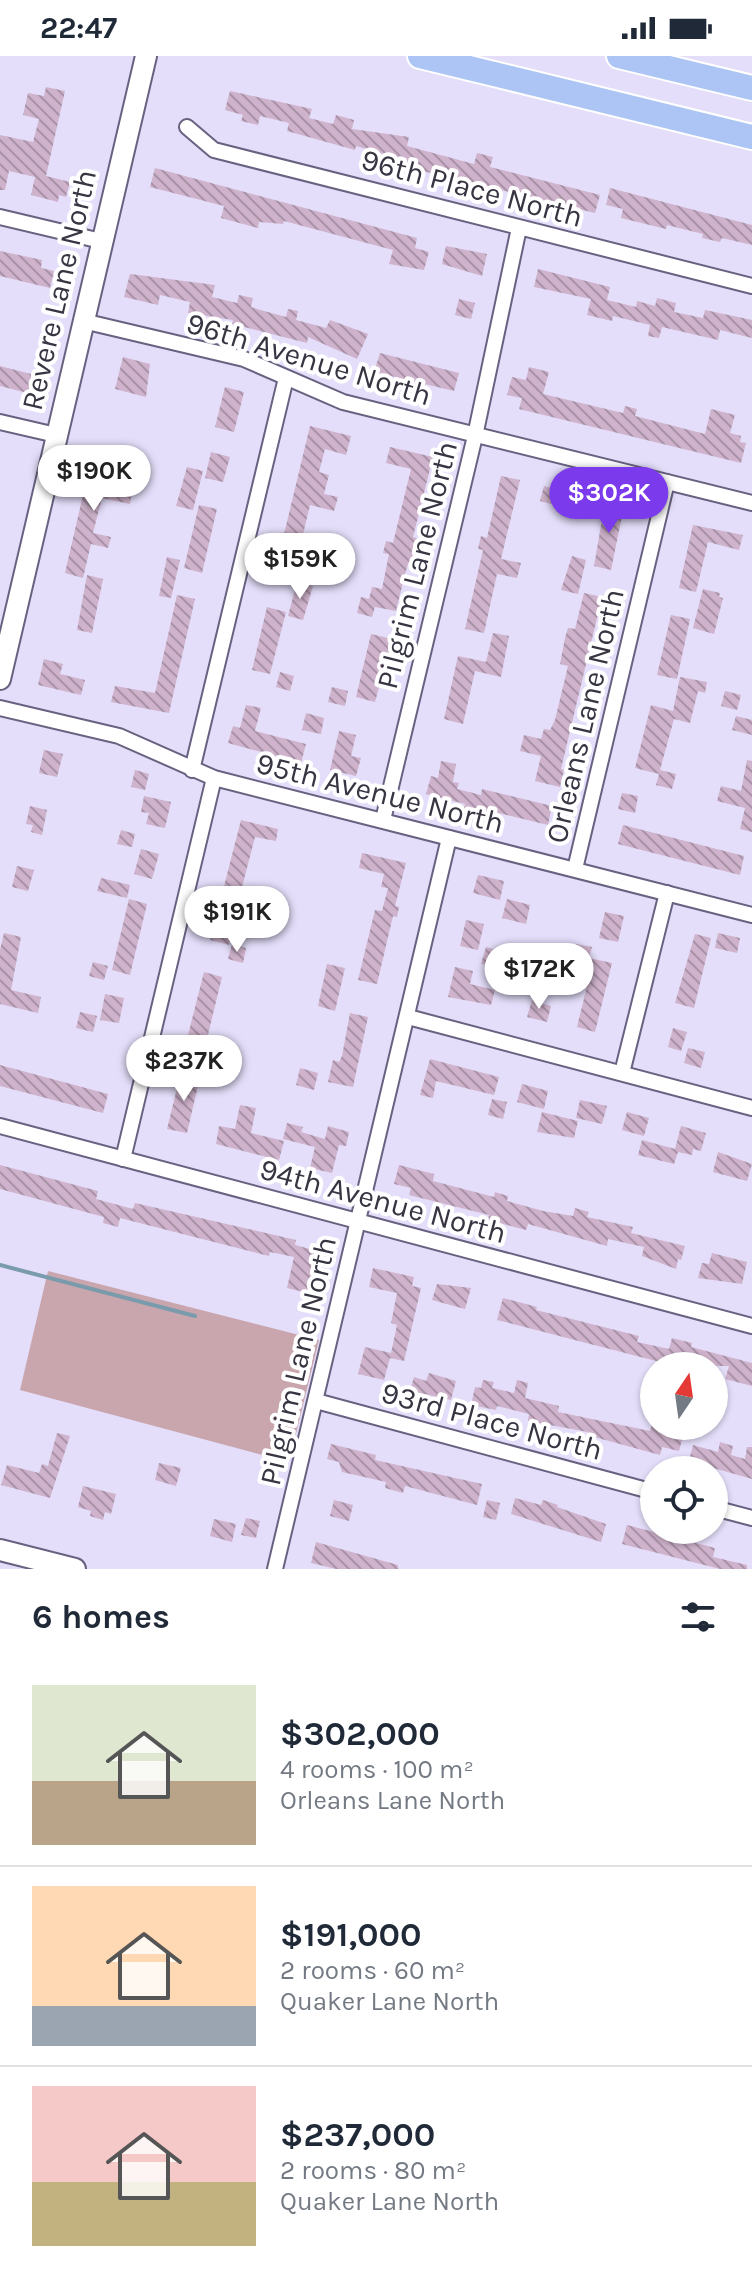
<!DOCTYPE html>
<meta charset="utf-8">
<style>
:root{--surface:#fff;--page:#f6f6f7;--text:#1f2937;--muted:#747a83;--line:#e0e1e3;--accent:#7c3aed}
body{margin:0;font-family:Karla,sans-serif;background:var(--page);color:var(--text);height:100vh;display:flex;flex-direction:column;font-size:30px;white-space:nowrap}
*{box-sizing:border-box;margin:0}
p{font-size:26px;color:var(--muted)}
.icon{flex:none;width:44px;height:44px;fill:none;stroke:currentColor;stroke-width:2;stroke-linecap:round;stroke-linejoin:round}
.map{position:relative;height:1513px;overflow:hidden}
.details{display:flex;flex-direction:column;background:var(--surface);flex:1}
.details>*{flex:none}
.needle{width:52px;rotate:13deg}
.buttons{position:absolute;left:640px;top:1296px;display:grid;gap:16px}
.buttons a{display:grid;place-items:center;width:88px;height:88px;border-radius:50%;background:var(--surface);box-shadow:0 2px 6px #0004;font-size:40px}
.price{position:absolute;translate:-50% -68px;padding:0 18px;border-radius:28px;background:#fff;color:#222;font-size:26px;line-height:52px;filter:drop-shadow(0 2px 4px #0008)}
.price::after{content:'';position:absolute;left:50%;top:48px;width:24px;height:18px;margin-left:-12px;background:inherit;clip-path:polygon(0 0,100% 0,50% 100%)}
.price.active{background:var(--accent);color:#fff}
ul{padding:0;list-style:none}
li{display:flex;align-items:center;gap:24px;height:200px;padding:0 32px}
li+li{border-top:2px solid var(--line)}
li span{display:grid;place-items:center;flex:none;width:224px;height:160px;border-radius:0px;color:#555}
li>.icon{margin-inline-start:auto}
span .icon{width:96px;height:96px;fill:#fffc;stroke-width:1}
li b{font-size:34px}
h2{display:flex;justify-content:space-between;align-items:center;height:96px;padding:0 32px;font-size:34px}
.status{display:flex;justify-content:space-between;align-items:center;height:56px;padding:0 40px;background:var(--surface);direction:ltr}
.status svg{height:22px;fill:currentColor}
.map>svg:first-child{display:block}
.green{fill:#c9a5ae}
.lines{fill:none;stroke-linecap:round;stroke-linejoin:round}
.stream{stroke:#799bac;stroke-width:4}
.building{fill:url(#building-back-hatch)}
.street-casing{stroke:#696180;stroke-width:18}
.secondary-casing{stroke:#696180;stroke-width:24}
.highway-casing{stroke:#fff;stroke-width:28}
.street{stroke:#fff;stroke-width:14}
.secondary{stroke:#fff;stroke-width:20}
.highway{stroke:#acc5f5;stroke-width:24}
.labels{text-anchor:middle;stroke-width:8;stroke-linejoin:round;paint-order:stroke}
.street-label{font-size:30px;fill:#383442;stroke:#fff}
</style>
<div class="status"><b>22:47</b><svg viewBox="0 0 49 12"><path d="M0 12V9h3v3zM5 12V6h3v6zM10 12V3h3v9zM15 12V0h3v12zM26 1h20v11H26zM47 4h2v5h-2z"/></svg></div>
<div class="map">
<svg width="752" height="1513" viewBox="0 0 752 1513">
<defs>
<pattern id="building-back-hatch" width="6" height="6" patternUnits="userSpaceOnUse" patternTransform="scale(2)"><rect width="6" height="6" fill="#cfb3cc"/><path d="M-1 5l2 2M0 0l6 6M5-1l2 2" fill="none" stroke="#a992a7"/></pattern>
</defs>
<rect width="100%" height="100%" fill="#e4defa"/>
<polygon class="green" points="48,1215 319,1284 289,1406 20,1334"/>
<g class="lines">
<polyline class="stream" points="0,1209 195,1260"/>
</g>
<g class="building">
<polygon points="46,31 65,35 46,120 70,126 66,141 59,139 58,146 31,139 35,121 9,115 5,134 0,134 0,79 33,86 39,63 23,59 28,37 44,40"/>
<polygon points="230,35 312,53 309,62 333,68 336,59 354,64 352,73 409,81 407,90 474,108 477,97 493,101 490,111 600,139 595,157 410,112 382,102 383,98 356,90 355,94 287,75 289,67 260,60 258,69 241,65 243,59 225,54"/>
<polygon points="155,112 417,182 415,192 429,196 424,214 389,208 393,194 284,165 283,168 259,166 258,172 221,162 224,150 150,131"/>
<polygon points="610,132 752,169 752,189 722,182 720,186 702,182 703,178 667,169 666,173 621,162 623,153 606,149"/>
<polygon points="446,190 487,198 482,220 442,208"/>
<polygon points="0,195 42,204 41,212 54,215 50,232 0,220"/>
<polygon points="538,213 610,231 607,244 636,251 637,245 655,250 657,242 676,247 674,256 703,262 705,254 752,264 752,282 720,274 718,284 662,271 659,282 648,280 650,269 613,260 612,265 587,259 591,243 534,231"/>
<polygon points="130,218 215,229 212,241 237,247 239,239 253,242 251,251 264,255 286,261 288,253 298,255 296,264 326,272 330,264 368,278 357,303 308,281 307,287 232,268 233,264 188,257 190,246 160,239 158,249 124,241"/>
<polygon points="459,243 475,247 471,263 455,259"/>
<polygon points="380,297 459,317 454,335 374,316"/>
<polygon points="123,301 150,308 146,341 115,333"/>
<polygon points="0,310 35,319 31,338 0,330"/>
<polygon points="529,311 549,316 543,338 623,357 625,350 637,353 635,360 705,378 711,353 735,359 730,377 741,380 740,386 746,387 741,407 519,353 522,342 507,339 512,321 526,324"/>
<polygon points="225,331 244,336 234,376 215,371"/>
<polygon points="310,370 351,380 346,399 325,393 319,416 329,419 324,438 338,441 334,455 310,449 291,529 273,524"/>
<polygon points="390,391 433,401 413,481 419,483 413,509 408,508 405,518 396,555 375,551 372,561 357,557 361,541 369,543 372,531 382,533 389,498 383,497 386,485 393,487 411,413 386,407"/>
<polygon points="211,396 230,401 223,426 205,422"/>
<polygon points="92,400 110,404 108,415 115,416 113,426 133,430 130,448 102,442 93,477 111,481 108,492 91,488 83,522 65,517"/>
<polygon points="187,411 203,415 193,454 176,450"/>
<polygon points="501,420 520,424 501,503 521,507 517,522 497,518 484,577 465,573 483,494 478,493 481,480 487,482"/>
<polygon points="544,430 581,441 577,455 540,445"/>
<polygon points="605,446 624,450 611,514 594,510"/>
<polygon points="199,449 217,453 202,517 184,512"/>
<polygon points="693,469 743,479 739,494 708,486 696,536 679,532"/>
<polygon points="572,500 586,504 578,538 561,534"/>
<polygon points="167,501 180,504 171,542 159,540"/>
<polygon points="87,519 103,523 92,577 77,574"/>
<polygon points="297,526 313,530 303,564 288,560"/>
<polygon points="703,533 720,537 719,541 723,542 714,578 693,572"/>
<polygon points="584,537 602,541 561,713 564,714 560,731 535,725 541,700 520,695 524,679 541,683 544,673 550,674 555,664 568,610 560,608 565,582 568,572 575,573"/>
<polygon points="177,539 195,543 169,657 111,646 115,630 155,637"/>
<polygon points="267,551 286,556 270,618 252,614"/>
<polygon points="671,559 690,563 677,623 657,619"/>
<polygon points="493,577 509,580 501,621 475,615 463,668 444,663 458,600 486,606"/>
<polygon points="371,578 392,583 375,646 356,641"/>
<polygon points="44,603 63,608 60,618 85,624 81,639 38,629"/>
<polygon points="280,616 294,620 290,635 276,631"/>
<polygon points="680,621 707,626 705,637 698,635 690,667 674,663 660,714 676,718 672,733 656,729 659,718 635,712 651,649 673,655"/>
<polygon points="332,631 348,635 345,650 328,646"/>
<polygon points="725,635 741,639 737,654 721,650"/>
<polygon points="246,649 261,652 255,675 306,688 301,707 228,687 233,670 240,672"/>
<polygon points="306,657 324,662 321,678 302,674"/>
<polygon points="736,660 752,664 752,679 732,674"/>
<polygon points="339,675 356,679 351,700 361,702 356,720 330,714"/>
<polygon points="44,694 63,698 57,721 39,717"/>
<polygon points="747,704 752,705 752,776 740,773 745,752 717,745 721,730 741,735"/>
<polygon points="441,705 456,708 453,726 459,727 457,733 481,739 482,733 552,750 548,769 494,756 493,760 464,752 465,748 426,738 431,720 438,722"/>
<polygon points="135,714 149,718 145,734 131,731"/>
<polygon points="622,737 638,740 635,757 618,753"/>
<polygon points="144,740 171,746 165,772 146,768 149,757 141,756"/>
<polygon points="30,750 47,754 42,779 31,776 33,769 26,768"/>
<polygon points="241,764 278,773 276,785 255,781 240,839 223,834"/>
<polygon points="623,769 744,800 740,819 618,788"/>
<polygon points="121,774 135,778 132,791 117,788"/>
<polygon points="141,793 159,798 152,823 134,818"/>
<polygon points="362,797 406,807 395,850 399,851 397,861 393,860 377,928 358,924 375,854 382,855 388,832 381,831 384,818 359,812"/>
<polygon points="17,810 34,814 28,835 12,831"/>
<polygon points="478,819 504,825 500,844 473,837"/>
<polygon points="101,822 130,829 127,842 97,835"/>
<polygon points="248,838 264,843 260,858 243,854"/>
<polygon points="129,843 147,848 130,919 112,914"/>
<polygon points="507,843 530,849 526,868 502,862"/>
<polygon points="605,856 624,860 618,886 599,882"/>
<polygon points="216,858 235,863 229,889 210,884"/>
<polygon points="466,864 484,868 478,894 460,890"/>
<polygon points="4,877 21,881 11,934 41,941 38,957 0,948 0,894"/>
<polygon points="718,877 740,882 737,897 715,892"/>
<polygon points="695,878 711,882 694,952 675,947"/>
<polygon points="232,888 246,892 243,907 228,903"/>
<polygon points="576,888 592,891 589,902 612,907 595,976 577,971 587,930 579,928 584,906 573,904"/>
<polygon points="486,891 503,896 499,912 481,908"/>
<polygon points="93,906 108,910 104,924 89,920"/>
<polygon points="327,908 345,912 335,955 318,950"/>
<polygon points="455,911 473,915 470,928 495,934 491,949 448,941"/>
<polygon points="204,916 222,921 205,991 186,987"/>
<polygon points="105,938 124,942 119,967 100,964"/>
<polygon points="532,944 551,950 547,966 527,961"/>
<polygon points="80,956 97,960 93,976 76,972"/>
<polygon points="350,957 368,961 353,1031 328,1026 333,1004 339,1006 342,1000"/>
<polygon points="673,972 687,976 681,995 668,991"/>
<polygon points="688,992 705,996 701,1012 684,1007"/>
<polygon points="430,1003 499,1021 494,1039 436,1025 433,1042 420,1039"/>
<polygon points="0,1009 108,1038 103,1057 0,1030"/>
<polygon points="300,1012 318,1017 314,1034 296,1029"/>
<polygon points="181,1016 200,1021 187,1077 167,1073"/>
<polygon points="522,1028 548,1035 544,1053 517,1046"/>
<polygon points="492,1043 507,1046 503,1063 488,1059"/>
<polygon points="580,1044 607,1050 602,1068 576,1062"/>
<polygon points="240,1049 256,1052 251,1077 284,1085 279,1104 216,1088 219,1070 235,1073"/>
<polygon points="542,1056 578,1065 574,1082 537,1076"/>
<polygon points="627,1056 649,1062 644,1080 622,1074"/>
<polygon points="287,1067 303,1071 301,1076 325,1083 328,1070 349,1076 346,1090 339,1089 332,1117 310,1112 315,1091 283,1083"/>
<polygon points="681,1070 706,1077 701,1095 693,1093 692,1099 678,1096 674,1108 638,1099 642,1084 675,1093"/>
<polygon points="718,1096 752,1108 747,1125 713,1116"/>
<polygon points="0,1109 98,1135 96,1143 133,1153 135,1147 296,1184 295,1189 321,1196 317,1214 314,1213 308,1237 287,1232 294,1201 270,1196 269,1200 120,1162 118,1171 103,1167 104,1161 0,1133"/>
<polygon points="399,1109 434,1118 433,1125 494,1141 495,1136 508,1140 507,1145 543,1155 573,1160 575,1152 589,1156 587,1161 633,1171 631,1177 685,1190 681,1204 678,1203 676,1213 642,1200 644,1191 608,1183 607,1190 528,1168 526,1174 488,1164 489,1159 409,1139 411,1132 394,1128"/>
<polygon points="712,1197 747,1206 742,1228 698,1222 702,1207 709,1208"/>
<polygon points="373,1212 414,1221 412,1230 421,1232 404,1305 390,1302 384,1324 358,1318 365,1291 391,1297 397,1269 391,1267 397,1237 369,1231"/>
<polygon points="437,1228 471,1232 465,1253 432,1244"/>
<polygon points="503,1242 537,1251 536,1254 639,1280 637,1286 669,1293 672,1282 692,1287 691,1291 752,1307 752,1330 725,1323 729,1310 686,1310 656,1305 497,1264"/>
<polygon points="429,1317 456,1325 451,1344 410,1335 414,1321 426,1325"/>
<polygon points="483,1324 494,1326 492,1332 514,1337 517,1324 528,1327 525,1342 559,1350 558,1356 650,1375 652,1368 684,1376 679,1395 662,1391 660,1399 587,1379 588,1376 528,1365 529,1358 497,1350 496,1354 471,1349 475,1331 481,1332"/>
<polygon points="57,1377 70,1380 50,1442 1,1429 7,1409 39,1417 42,1408 48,1410"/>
<polygon points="720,1386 733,1390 731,1399 745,1403 747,1391 752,1391 752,1423 689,1405 693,1389 718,1396"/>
<polygon points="331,1388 376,1399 375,1404 482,1428 477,1449 405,1430 403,1437 385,1432 386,1426 342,1416 339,1406 327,1403"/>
<polygon points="159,1407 181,1412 176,1430 155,1424"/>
<polygon points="83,1430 116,1438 111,1458 105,1456 103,1464 90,1460 91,1455 78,1451"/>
<polygon points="515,1442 541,1449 543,1444 558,1449 557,1451 606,1468 601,1486 511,1458"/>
<polygon points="334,1444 353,1449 349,1465 330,1460"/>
<polygon points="487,1444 500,1447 496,1464 483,1461"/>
<polygon points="246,1462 260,1465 256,1482 241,1479"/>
<polygon points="214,1463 236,1468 232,1486 210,1480"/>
<polygon points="627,1469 715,1492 713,1501 747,1509 747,1513 720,1513 622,1488"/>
<polygon points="316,1486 398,1509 398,1513 336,1513 311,1507"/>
</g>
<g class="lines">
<defs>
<g id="street">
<polyline points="187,71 214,94 752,230"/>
<polyline points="0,161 101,185"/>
<polyline points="83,265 244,303 343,346 752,447"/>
<polyline points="0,366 56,379"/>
<polyline points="0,652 119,680 214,722 752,859"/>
<polyline points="192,714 286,322"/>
<polyline points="383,764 475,380 519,172"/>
<polyline points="575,813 667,426"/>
<polyline points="408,961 752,1052"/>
<polyline points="622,1017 667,837"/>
<polyline points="0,1070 752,1270"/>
<polyline points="123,1103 214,722"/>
<polyline points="316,1345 654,1436"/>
<polyline points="714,1452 752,1462"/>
<polyline points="275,1513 449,782"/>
</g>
<g id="secondary">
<polyline points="0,623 146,0"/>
<polyline points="0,1494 75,1513"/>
</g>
<g id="highway">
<polyline points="420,0 752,81"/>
<polyline points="619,0 752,32"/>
</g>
</defs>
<use href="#street" class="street-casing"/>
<use href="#secondary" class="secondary-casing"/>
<use href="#highway" class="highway-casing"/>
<use href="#street" class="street"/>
<use href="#secondary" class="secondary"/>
<use href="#highway" class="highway"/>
</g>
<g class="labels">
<g class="street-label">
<text transform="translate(472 132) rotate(15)" y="10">96th Place North</text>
<text transform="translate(59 234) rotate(-77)" y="10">Revere Lane North</text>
<text transform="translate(309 303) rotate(17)" y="10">96th Avenue North</text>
<text transform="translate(417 509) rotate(-76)" y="10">Pilgrim Lane North</text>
<text transform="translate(585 660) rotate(-77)" y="10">Orleans Lane North</text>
<text transform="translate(380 737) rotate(14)" y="10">95th Avenue North</text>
<text transform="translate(383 1145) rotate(15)" y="10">94th Avenue North</text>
<text transform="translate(298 1305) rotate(-77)" y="10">Pilgrim Lane North</text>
<text transform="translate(492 1365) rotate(15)" y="10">93rd Place North</text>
</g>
</g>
</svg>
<div class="buttons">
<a><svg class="needle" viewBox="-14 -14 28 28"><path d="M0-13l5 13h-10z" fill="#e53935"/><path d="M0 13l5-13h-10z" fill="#747a83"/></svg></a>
<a><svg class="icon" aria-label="locate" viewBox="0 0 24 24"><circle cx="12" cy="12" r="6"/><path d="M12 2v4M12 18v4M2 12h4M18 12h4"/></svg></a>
</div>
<b class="price" style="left:94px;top:457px">$190K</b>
<b class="price active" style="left:609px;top:479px">$302K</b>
<b class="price" style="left:300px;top:545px">$159K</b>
<b class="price" style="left:237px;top:898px">$191K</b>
<b class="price" style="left:539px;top:955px">$172K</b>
<b class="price" style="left:184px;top:1047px">$237K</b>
</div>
<section class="details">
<h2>6 homes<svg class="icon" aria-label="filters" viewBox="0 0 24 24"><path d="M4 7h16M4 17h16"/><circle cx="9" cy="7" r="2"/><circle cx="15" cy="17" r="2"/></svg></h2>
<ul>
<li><span style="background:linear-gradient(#dfe7d0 60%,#b9a48a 0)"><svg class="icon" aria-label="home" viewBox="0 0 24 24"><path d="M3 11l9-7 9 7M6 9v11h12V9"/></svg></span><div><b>$302,000</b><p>4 rooms · 100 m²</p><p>Orleans Lane North</p></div></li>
<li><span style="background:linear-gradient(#ffd9b3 75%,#9aa5b1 0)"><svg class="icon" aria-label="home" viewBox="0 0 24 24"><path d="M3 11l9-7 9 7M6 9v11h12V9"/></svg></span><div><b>$191,000</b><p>2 rooms · 60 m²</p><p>Quaker Lane North</p></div></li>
<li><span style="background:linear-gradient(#f6c9c9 60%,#c2b280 0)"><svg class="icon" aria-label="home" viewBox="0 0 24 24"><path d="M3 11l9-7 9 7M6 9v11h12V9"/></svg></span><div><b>$237,000</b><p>2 rooms · 80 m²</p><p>Quaker Lane North</p></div></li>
</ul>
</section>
